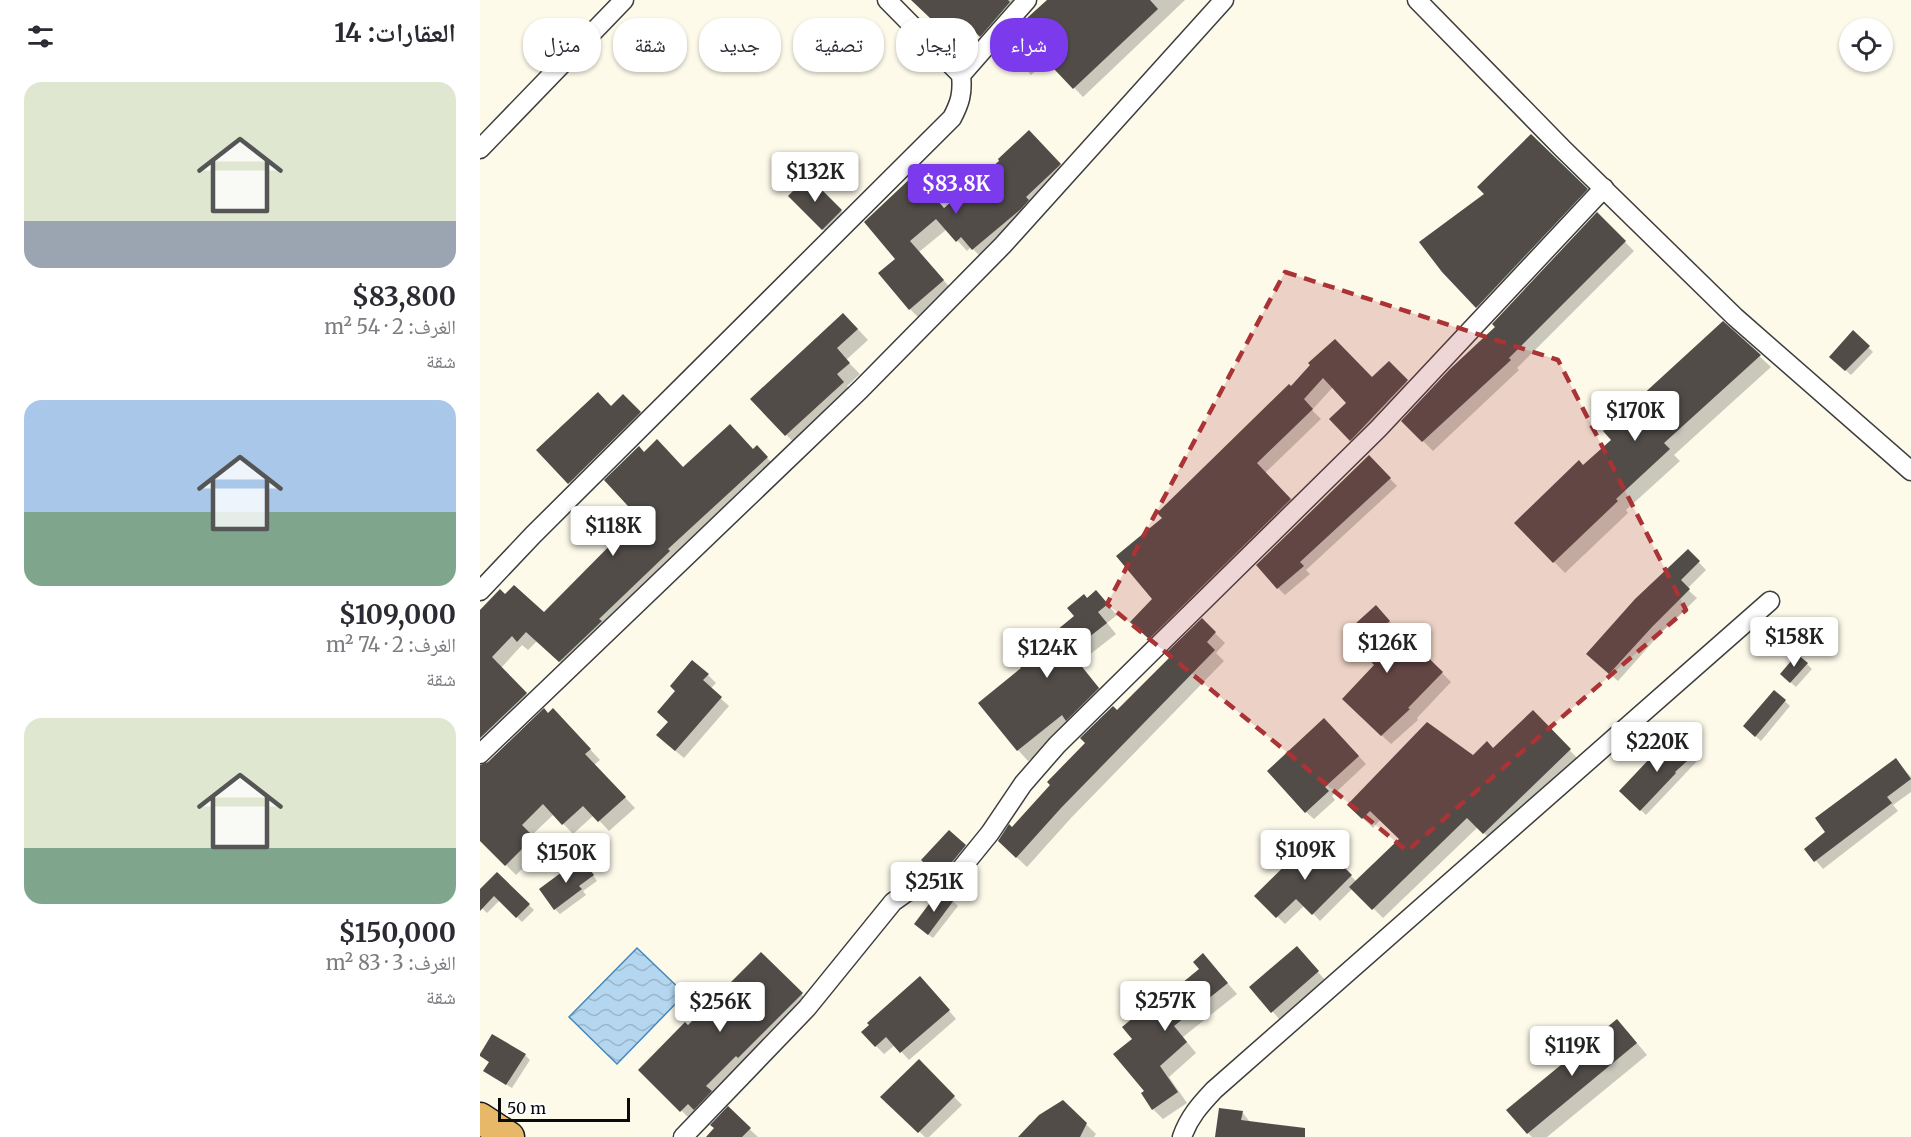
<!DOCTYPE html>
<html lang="ar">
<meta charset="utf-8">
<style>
:root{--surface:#fff;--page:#f2f2f3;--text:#2b2b33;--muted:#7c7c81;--accent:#7c3aed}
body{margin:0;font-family:Merriweather,"Noto Naskh Arabic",serif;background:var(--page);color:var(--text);direction:rtl;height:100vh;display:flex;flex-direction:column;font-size:22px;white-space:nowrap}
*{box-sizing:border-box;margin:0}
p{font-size:20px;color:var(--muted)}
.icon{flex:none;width:33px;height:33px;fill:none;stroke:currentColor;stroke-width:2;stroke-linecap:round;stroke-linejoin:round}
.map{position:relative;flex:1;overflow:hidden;direction:ltr}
.details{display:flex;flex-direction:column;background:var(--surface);width:480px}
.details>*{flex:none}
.guide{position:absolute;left:18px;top:18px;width:570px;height:54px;direction:rtl;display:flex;gap:12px}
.tools{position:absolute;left:1359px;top:18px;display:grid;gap:12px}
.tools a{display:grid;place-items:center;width:54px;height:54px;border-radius:50%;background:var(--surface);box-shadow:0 2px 4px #0004;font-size:30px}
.scale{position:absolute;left:18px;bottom:15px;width:132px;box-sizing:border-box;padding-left:6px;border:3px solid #0a0a0a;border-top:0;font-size:16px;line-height:21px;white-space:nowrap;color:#0a0a0a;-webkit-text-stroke:4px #fff;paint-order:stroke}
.price{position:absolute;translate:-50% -51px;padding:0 14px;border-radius:6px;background:#fff;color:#222;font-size:20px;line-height:39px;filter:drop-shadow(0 2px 3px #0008)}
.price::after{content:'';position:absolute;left:50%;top:36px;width:18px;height:14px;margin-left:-9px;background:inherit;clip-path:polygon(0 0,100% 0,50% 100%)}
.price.active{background:var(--accent);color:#fff}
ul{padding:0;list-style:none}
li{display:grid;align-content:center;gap:12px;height:318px;padding:0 24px}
li span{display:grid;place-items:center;height:186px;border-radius:18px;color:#555}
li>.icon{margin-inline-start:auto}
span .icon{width:108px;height:108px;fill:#fffc;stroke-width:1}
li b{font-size:26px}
h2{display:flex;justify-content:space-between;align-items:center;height:72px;padding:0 24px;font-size:26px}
.tag{padding:0 21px;border-radius:24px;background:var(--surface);box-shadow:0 2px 4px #0004;font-size:21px;line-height:54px}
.tag.active{background:var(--accent);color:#fff}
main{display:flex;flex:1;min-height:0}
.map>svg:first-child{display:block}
.water{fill:url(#water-waves);stroke:#4488bd;stroke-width:1.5}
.shadow{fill:#0003}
.building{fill:#514c48}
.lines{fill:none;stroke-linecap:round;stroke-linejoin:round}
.minor-casing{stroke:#3d3d3d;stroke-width:21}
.trunk-casing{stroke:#1b1b1b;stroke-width:33}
.minor{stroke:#fff;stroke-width:18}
.trunk{stroke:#e6b868;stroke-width:30}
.marked{fill:#a93335;fill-opacity:0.2;stroke:#a93335;stroke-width:4.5;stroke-dasharray:12 8;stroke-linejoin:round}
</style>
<main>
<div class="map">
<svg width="1431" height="1137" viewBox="0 0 1431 1137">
<defs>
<pattern id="water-waves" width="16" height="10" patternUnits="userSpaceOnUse" patternTransform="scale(1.5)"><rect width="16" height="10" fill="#b4d6ee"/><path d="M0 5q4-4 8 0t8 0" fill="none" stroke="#99b6cb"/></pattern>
</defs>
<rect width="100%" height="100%" fill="#fdfaea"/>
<polygon class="water" points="157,948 205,994 137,1064 89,1017"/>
<g class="shadow">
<polygon points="433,0 543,0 511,46 495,31 481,46"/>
<polygon points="569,0 705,0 603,97 568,60 551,75 543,66"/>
<polygon points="549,132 590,175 503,259 491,247 487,251 467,229 439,252 473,291 440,319 430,309 417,259 386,222 465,209 521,161"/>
<polygon points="1090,174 1116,199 1007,316 963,271"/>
<polygon points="328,178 366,216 347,234 310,196"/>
<polygon points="1117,214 1154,251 1037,368 1039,370 953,451 923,421 1017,327"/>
<polygon points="1244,323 1291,367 1194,455 1200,461 1146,510 1148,513 1085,573 1036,523 1133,440"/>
<polygon points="374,325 388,340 366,360 380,374 367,386 374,393 317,446 272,399"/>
<polygon points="1374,333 1393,352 1371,375 1351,357"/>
<polygon points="909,363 936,391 880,449 851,419 868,403 853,387 832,410 841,419 785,473 819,509 679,647 653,622 674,599 684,518 832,365 892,379"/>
<polygon points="143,396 170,424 100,493 58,450 131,407"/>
<polygon points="277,448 297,468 90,671 57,641 48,650 42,645 21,668 56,704 0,760 0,609 2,611 25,596 64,614 160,517 164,454 203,469 273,451"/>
<polygon points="889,457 917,486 826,570 830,574 805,595 798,588"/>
<polygon points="1208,551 1226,570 1207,589 1217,598 1179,635 1138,681 1116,661"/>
<polygon points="616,592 637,615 627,623 636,634 599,663 628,699 548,761 538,750 543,668 596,617 607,599"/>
<polygon points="896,607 919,631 910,639 923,652 962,673 971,682 937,718 938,720 911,744 874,709 896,665"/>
<polygon points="722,620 745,643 736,653 744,661 591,818 547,867 530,851 533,829 637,712 691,658"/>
<polygon points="1327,664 1332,669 1316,687 1307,679"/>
<polygon points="228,675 236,683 230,689 249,706 204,758 186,743 197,691"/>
<polygon points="1295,692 1310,706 1281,741 1270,731"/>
<polygon points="1053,712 1099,760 1013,842 998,827 903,918 873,888 840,921 825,905 805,924 776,896 834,839 877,882 921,840 900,820 893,828 869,805 1013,750"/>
<polygon points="68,715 83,720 120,760 114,765 155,808 129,831 114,815 93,834 74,814 51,836 63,848 36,875 0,839 0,766 8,764"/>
<polygon points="852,727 886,764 852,796 855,800 834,819 826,812"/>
<polygon points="1201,736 1221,757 1166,815 1141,791"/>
<polygon points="1416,760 1431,777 1431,792 1413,805 1418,811 1343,869 1326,849 1347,832"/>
<polygon points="469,832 490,851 462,877 448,865"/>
<polygon points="106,865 117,881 103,891 106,895 80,914 75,909"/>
<polygon points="17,874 54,910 42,922 20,900 7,913 0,906 0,891"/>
<polygon points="473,901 478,906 453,938 441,929"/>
<polygon points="281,954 331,1004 211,1120 160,1070 208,1027"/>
<polygon points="723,955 757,994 703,1037 716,1053 689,1077 707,1103 683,1119 673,1109 666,1091 654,1039 685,999 721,970"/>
<polygon points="824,956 845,980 800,1020 771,987"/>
<polygon points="448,986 476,1019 429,1060 415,1045 404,1054 396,1046"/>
<polygon points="1147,1031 1167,1055 1067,1137 1052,1137 1048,1133"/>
<polygon points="1,1055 45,1055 50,1060 32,1088 10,1075 10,1063"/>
<polygon points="439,1061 482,1105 449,1137 445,1137 430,1123"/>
<polygon points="582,1101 616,1134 614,1137 541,1137"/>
<polygon points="248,1109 278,1137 228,1137"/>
<polygon points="762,1112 770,1122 822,1137 737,1137"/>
</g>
<g class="building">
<polygon points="431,0 528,0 530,2 500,37 484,21 469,36"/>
<polygon points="567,0 670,0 678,9 593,89 558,52 541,68 522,46 547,18"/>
<polygon points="549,130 581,164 546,197 549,200 541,209 492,250 481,237 476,242 456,219 430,241 464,280 429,310 398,273 415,259 384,222 435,174 464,208 519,161 518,159"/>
<polygon points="1051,134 1108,189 996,308 962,272 939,242 1004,194 997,187"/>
<polygon points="328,176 362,210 342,230 308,196"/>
<polygon points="1117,212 1146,241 1029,358 1031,360 942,442 921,421 970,369 1015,327 1012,324"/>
<polygon points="363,313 378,329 357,348 370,363 357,374 364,382 305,436 270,399"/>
<polygon points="1243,321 1281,355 1184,443 1190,449 1136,499 1138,501 1073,563 1034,523 1099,460 1103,465 1131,440 1123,431"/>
<polygon points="1373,330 1390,346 1365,371 1349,357"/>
<polygon points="855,339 892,377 909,361 928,380 870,441 849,419 866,403 843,378 824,399 833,409 777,463 811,499 669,639 650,622 672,599 636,556 682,518 677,513 809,384 811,386 830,365 828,363"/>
<polygon points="118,392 131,406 143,394 161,412 88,484 56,450"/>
<polygon points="250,424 273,449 277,445 288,457 188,549 190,551 119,619 122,621 79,662 46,632 37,642 32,636 12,657 47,693 0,738 0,610 20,589 25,594 34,585 64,612 158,517 124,480 159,446 164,452 177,439 203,467"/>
<polygon points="889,455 911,478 820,562 824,566 797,589 776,565"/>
<polygon points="1208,549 1220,561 1201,580 1210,589 1172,627 1129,674 1106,654 1155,599"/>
<polygon points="616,590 628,604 618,612 627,623 590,652 619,688 586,721 582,715 537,751 498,703 541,668 537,663 594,616 587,608 604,594 607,598"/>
<polygon points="896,605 910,621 901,628 923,649 931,641 963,672 928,708 930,709 901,736 862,699 894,665 865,633"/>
<polygon points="722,618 736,632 727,642 735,650 581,808 536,858 518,841 529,824 532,827 570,785 567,782 605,743 600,738 633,706 637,710 689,658 685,654"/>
<polygon points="1317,654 1328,663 1310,683 1300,674"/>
<polygon points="212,660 229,674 223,680 242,697 195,751 176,735 188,722 177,712 195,691 190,686"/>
<polygon points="1294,690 1306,700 1275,737 1263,726"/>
<polygon points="64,708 68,713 73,708 111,749 105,754 146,797 118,822 103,806 82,825 63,804 42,825 54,837 25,866 0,841 0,765 8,762"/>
<polygon points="1053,710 1091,749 1003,834 987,818 892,910 869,887 919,839 890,811 882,819 867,805 947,722 993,755 1007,741 1013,748"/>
<polygon points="844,718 879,756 845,787 849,791 825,813 787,771"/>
<polygon points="1201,734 1217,752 1195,772 1196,773 1160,811 1139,791 1174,754 1177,757"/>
<polygon points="1416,758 1431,779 1407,797 1412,803 1334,862 1324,849 1345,832 1335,818"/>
<polygon points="469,830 486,845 472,862 462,871 455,873 441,860"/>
<polygon points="834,837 872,875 832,915 816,899 796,918 774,896"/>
<polygon points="101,858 114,875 99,886 102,889 74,910 59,889"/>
<polygon points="17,872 50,904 36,918 14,896 0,911 0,889"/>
<polygon points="466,893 474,900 448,935 434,924 455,896"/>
<polygon points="817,946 839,971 791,1013 769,987"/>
<polygon points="281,952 323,993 258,1058 256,1056 226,1086 232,1091 214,1110 208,1104 200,1112 158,1070 205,1022 208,1025"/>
<polygon points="723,953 748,983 694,1026 707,1042 680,1066 698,1092 672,1110 661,1093 664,1091 633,1054 652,1039 642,1027 682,994 685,997 719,969 713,962"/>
<polygon points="440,976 470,1010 420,1053 406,1037 395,1047 381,1032 389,1025 387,1023"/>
<polygon points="1137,1019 1157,1043 1047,1134 1026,1110"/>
<polygon points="12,1034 46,1054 26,1085 3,1071 9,1062 0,1056 0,1054"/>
<polygon points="439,1059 475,1096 438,1133 400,1097"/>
<polygon points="583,1100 607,1123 600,1137 538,1137 559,1115"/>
<polygon points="248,1106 271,1128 262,1137 226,1137 234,1128 230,1125"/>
<polygon points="739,1108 763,1111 761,1120 825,1128 825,1137 735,1137"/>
</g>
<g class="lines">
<defs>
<g id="minor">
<polyline points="937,0 1083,149 1255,317 1431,471"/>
<polyline points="481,75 547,0"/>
<polyline points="0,149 144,0"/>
<path d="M0,591L53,535L472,118C480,103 483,93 481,75L407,0"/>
<polyline points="0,754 380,390 523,245 744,0"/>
<polyline points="203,1137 327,1008 413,902 427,892 467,881 480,870 510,833 543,784 577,745 898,429 1124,188"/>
<path d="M702,1137C709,1117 720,1105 734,1090L1290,601"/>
</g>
<polyline id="trunk" points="0,1118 29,1137"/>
</defs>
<use href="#minor" class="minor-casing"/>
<use href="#trunk" class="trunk-casing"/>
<use href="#minor" class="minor"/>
<use href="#trunk" class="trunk"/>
</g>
<path class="marked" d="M805,272L1078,360L1206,610L927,851L627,604Z"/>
</svg>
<div class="tools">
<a><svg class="icon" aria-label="locate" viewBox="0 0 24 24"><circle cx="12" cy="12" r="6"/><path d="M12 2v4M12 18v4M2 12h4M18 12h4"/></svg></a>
</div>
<div class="scale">50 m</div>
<b class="price" style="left:335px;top:203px">$132K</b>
<b class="price active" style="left:476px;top:215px">$83.8K</b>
<b class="price" style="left:1155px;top:442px">$170K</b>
<b class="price" style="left:133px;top:557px">$118K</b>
<b class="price" style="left:1314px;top:668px">$158K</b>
<b class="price" style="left:907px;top:674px">$126K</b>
<b class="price" style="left:567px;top:679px">$124K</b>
<b class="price" style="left:1177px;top:773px">$220K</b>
<b class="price" style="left:825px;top:881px">$109K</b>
<b class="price" style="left:86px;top:884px">$150K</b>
<b class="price" style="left:454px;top:913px">$251K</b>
<b class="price" style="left:685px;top:1032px">$257K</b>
<b class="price" style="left:240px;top:1033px">$256K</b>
<b class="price" style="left:1092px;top:1077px">$119K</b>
<div class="guide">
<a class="tag active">شراء</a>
<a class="tag">إيجار</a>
<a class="tag">تصفية</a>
<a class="tag">جديد</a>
<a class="tag">شقة</a>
<a class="tag">منزل</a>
</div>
</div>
<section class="details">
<h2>العقارات: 14<svg class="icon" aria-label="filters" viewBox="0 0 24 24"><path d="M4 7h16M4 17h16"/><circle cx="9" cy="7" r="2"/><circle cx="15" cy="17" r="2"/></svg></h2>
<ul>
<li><span style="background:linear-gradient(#dfe7d0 75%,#9aa5b1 0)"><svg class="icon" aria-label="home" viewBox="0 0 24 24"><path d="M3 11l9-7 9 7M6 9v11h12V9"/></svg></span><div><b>$83,800</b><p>الغرف: 2 · 54 m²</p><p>شقة</p></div></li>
<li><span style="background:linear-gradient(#a9c7e8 60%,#7fa58c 0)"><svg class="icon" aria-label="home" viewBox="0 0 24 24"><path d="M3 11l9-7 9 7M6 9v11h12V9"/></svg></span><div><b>$109,000</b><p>الغرف: 2 · 74 m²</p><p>شقة</p></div></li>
<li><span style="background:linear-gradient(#dfe7d0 70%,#7fa58c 0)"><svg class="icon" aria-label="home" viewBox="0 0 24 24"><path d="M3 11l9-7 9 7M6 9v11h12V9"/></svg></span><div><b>$150,000</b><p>الغرف: 3 · 83 m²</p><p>شقة</p></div></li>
</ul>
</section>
</main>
